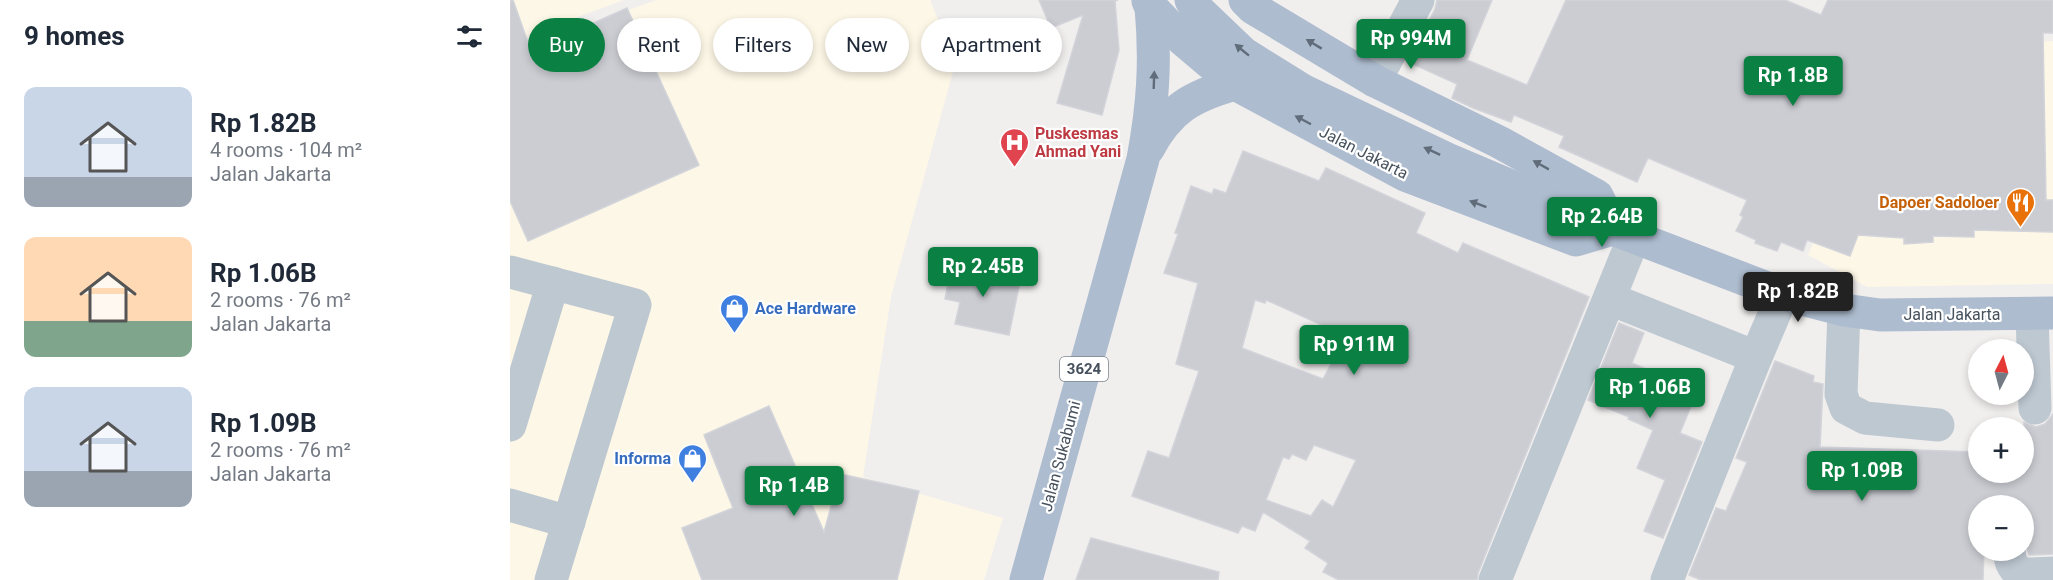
<!DOCTYPE html>
<meta charset="utf-8">
<style>
:root{--surface:#fff;--page:#f6f6f7;--text:#1f2937;--muted:#747a83;--accent:#0b8043}
body{margin:0;font-family:Roboto,sans-serif;background:var(--page);color:var(--text);height:100vh;display:flex;flex-direction:column;font-size:22px;white-space:nowrap}
*{box-sizing:border-box;margin:0}
p{font-size:20px;color:var(--muted)}
.icon{flex:none;width:33px;height:33px;fill:none;stroke:currentColor;stroke-width:2;stroke-linecap:round;stroke-linejoin:round}
.map{position:relative;flex:1;overflow:hidden}
.panel{display:flex;flex-direction:column;background:var(--surface);width:510px}
.panel>*{flex:none}
.guide{position:absolute;left:18px;top:18px;width:570px;height:54px;display:flex;gap:12px}
.needle{width:39px;rotate:6deg}
.buttons{position:absolute;left:1458px;top:339px;display:grid;gap:12px}
.buttons a{display:grid;place-items:center;width:66px;height:66px;border-radius:50%;background:var(--surface);box-shadow:0 3px 9px #0003;font-size:30px}
.price{position:absolute;translate:-50% -51px;padding:0 14px;border-radius:6px;background:var(--accent);color:#fff;font-size:20px;line-height:39px;filter:drop-shadow(0 2px 3px #0008)}
.price::after{content:'';position:absolute;left:50%;top:36px;width:18px;height:14px;margin-left:-9px;background:inherit;clip-path:polygon(0 0,100% 0,50% 100%)}
.price.current{background:#222;color:#fff}
ul{padding:0;list-style:none}
li{display:flex;align-items:center;gap:18px;height:150px;padding:0 24px}
li span{display:grid;place-items:center;flex:none;width:168px;height:120px;border-radius:12px;color:#555}
li>.icon{margin-inline-start:auto}
span .icon{width:72px;height:72px;fill:#fffc;stroke-width:1}
li b{font-size:26px}
h2{display:flex;justify-content:space-between;align-items:center;height:72px;padding:0 24px;font-size:26px}
.pill{padding:0 21px;border-radius:27px;background:var(--surface);box-shadow:0 3px 9px #0003;font-size:21px;line-height:54px}
.pill.current{background:var(--accent);color:#fff}
main{display:flex;flex:1;min-height:0}
.map>svg:first-child{display:block}
.commercial{fill:#fdf7e7}
.building{fill:#cbcdd3;stroke:#d2d4da;stroke-width:1.5;fill-rule:evenodd}
.lines{fill:none;stroke-linecap:round;stroke-linejoin:round}
.minor{stroke:#bec8d1;stroke-width:33}
.major{stroke:#adbccf;stroke-width:33}
.oneway{fill:#606c7a}
.labels{text-anchor:middle;stroke-width:4.5;stroke-linejoin:round;paint-order:stroke}
.shield{fill:#fff;stroke:#7e858e;stroke-width:1.5}
.shield-label{font-size:15px;font-weight:bold;fill:#46515d}
.health-label{font-size:16px;font-weight:bold;fill:#be3a42;stroke:#fff;text-anchor:start}
.street-label{font-size:16px;fill:#46515d;stroke:#fff}
.food-label{font-size:16px;font-weight:bold;fill:#c56008;stroke:#fff;text-anchor:end}
.shop-label{font-size:16px;font-weight:bold;fill:#366cbe;stroke:#fff;text-anchor:start}
</style>
<main>
<section class="panel">
<h2>9 homes<svg class="icon" aria-label="filters" viewBox="0 0 24 24"><path d="M4 7h16M4 17h16"/><circle cx="9" cy="7" r="2"/><circle cx="15" cy="17" r="2"/></svg></h2>
<ul>
<li><span style="background:linear-gradient(#c9d6e8 75%,#9aa5b1 0)"><svg class="icon" aria-label="home" viewBox="0 0 24 24"><path d="M3 11l9-7 9 7M6 9v11h12V9"/></svg></span><div><b>Rp 1.82B</b><p>4 rooms · 104 m²</p><p>Jalan Jakarta</p></div></li>
<li><span style="background:linear-gradient(#ffd9b3 70%,#7fa58c 0)"><svg class="icon" aria-label="home" viewBox="0 0 24 24"><path d="M3 11l9-7 9 7M6 9v11h12V9"/></svg></span><div><b>Rp 1.06B</b><p>2 rooms · 76 m²</p><p>Jalan Jakarta</p></div></li>
<li><span style="background:linear-gradient(#c9d6e8 70%,#9aa5b1 0)"><svg class="icon" aria-label="home" viewBox="0 0 24 24"><path d="M3 11l9-7 9 7M6 9v11h12V9"/></svg></span><div><b>Rp 1.09B</b><p>2 rooms · 76 m²</p><p>Jalan Jakarta</p></div></li>
</ul>
</section>
<div class="map">
<svg width="1543" height="580" viewBox="0 0 1543 580">
<rect width="100%" height="100%" fill="#f1eeee"/>
<g class="commercial">
<polygon points="0,0 114,0 0,42"/>
<polygon points="146,0 420,0 446,61 381,297 353,477 493,518 474,580 0,580 0,54"/>
<polygon points="1543,41 1543,284 1357,287 1298,255 1386,46"/>
</g>
<g class="building">
<polygon points="3,0 21,51 117,8 189,165 18,241 0,201 0,1"/>
<polygon points="529,0 608,0 605,1 609,50 592,115 547,103 573,15 541,28"/>
<polygon points="927,0 982,0 957,60 1017,85 1056,0 1275,0 1311,15 1318,0 1543,0 1543,33 1533,33 1536,200 1543,200 1543,232 1464,230 1464,237 1423,236 1423,242 1394,244 1394,238 1348,235 1340,256 1297,240 1293,251 1271,242 1267,251 1245,243 1246,240 1226,231 1233,217 1230,215 1237,200 1138,158 1127,182 1049,147 1054,136 1004,115 1001,122 963,108 942,98 947,84 898,62 925,9"/>
<path d="M733,151L809,181L816,168L915,213L906,233L948,253L953,243L1079,297L968,573L967,580H829L813,572L818,563L795,548L800,541L753,512L745,531L732,526L728,533L622,496L638,451L659,458L689,371L666,364L688,283L654,273L668,234L665,233L681,186L702,194L704,189L716,193ZM745,300L755,303L756,300L836,336L813,379L732,348ZM804,445L846,460L823,507L812,500L801,516L756,500L773,457L779,459L782,454L796,460Z"/>
<polygon points="442,263 511,277 499,335 445,324 450,302 435,299"/>
<polygon points="1109,323 1134,333 1122,363 1187,392 1170,433 1192,442 1153,538 1134,531 1155,480 1127,468 1143,430 1118,419 1119,417 1078,400"/>
<polygon points="1265,361 1304,376 1303,382 1313,384 1310,447 1468,452 1468,472 1514,472 1514,422 1526,427 1535,424 1543,414 1543,554 1519,555 1514,538 1514,506 1468,506 1468,550 1474,550 1473,580 1191,580 1179,575 1206,508 1216,511 1237,462 1226,458"/>
<polygon points="259,406 314,532 330,474 409,491 387,580 192,580 172,528 223,508 194,435"/>
<polygon points="581,538 709,572 708,580 566,580"/>
</g>
<g class="lines">
<g class="minor">
<polyline points="865,81 908,0"/>
<polyline points="0,272 125,305 41,580"/>
<polyline points="1100,299 1246,357"/>
<polyline points="1334,310 1331,394 1336,408 1355,418 1428,425"/>
<polyline points="1522,314 1525,408"/>
<polyline points="0,425 43,283"/>
<polyline points="0,505 59,522"/>
<path d="M1499,550C1501,580 1519,574 1543,573"/>
<polyline points="985,580 1124,237"/>
<polyline points="1157,580 1246,357 1273,294"/>
</g>
<g class="major">
<polyline points="681,0 685,7 733,53 794,91 937,159 1103,229 1273,294 1334,310 1370,315 1543,313"/>
<polyline points="735,0 743,8 865,81 989,142 1087,196 1103,229"/>
<polyline points="638,1 641,7 673,40 725,84 895,175 1066,240 1103,229"/>
<path d="M638,149C659,109 682,96 725,84"/>
<path d="M516,580L633,159C643,105 646,62 641,7"/>
</g>
</g>
<defs><path id="oneway-solid" d="M-6-.8H1V-3.2L6.5 0L1 3.2V.8H-6Z" transform="scale(1.5)"/></defs>
<g class="oneway">
<use href="#oneway-solid" transform="translate(804 44) rotate(-149)"/>
<use href="#oneway-solid" transform="translate(732 50) rotate(-141)"/>
<use href="#oneway-solid" transform="translate(644 80) rotate(-88)"/>
<use href="#oneway-solid" transform="translate(793 120) rotate(-152)"/>
<use href="#oneway-solid" transform="translate(922 151) rotate(-155)"/>
<use href="#oneway-solid" transform="translate(1031 165) rotate(-151)"/>
<use href="#oneway-solid" transform="translate(968 204) rotate(-159)"/>
</g>
<defs>
<symbol id="hospital-pin" viewBox="-11 -11 22 30"><path d="M0 17L-7.5 6A9.5 9.5 0 1 1 7.5 6Z" fill="#e0444e" stroke="#fff"/><path d="M-5-5h3v3.5h4V-5h3V5h-3V1.5h-4V5h-3Z" fill="#fff"/></symbol>
<symbol id="restaurant-pin" viewBox="-11 -11 22 30"><path d="M0 17L-7.5 6A9.5 9.5 0 1 1 7.5 6Z" fill="#e8710a" stroke="#fff"/><path d="M-5-6h1v4h1v-4h1v4h1v-4h1v5L-1.5 .5V6h-2V.5L-5-1ZM5-6V6H3V1.5H1.5Q1.5-4 5-6Z" fill="#fff"/></symbol>
<symbol id="shop-pin" viewBox="-11 -11 22 30"><path d="M0 17L-7.5 6A9.5 9.5 0 1 1 7.5 6Z" fill="#3f7fe0" stroke="#fff"/><path d="M-5-2.5h2.3a2.7 3.5 0 0 1 5.4 0H5L5.5 6h-11ZM-1.5-2.5h3a1.5 2.3 0 0 0-3 0Z" fill="#fff"/></symbol>
</defs>
<g fill-rule="evenodd">
<use href="#hospital-pin" x="488" y="126" width="33" height="45"/>
<use href="#restaurant-pin" x="1494" y="186" width="33" height="45"/>
<use href="#shop-pin" x="208" y="292" width="33" height="45"/>
<use href="#shop-pin" x="166" y="442" width="33" height="45"/>
</g>
<g class="labels">
<rect class="shield" x="550" y="357" width="48" height="24" rx="4.5"/>
<g class="shield-label">
<text x="574" y="374">3624</text>
</g>
<g class="health-label">
<text x="525" y="139">Puskesmas<tspan x="525" dy="18">Ahmad Yani</tspan></text>
</g>
<g class="street-label">
<text transform="translate(854 152) rotate(27)" y="6">Jalan Jakarta</text>
<text x="1442" y="320">Jalan Jakarta</text>
<text transform="translate(550 456) rotate(-75)" y="6">Jalan Sukabumi</text>
</g>
<g class="food-label">
<text x="1489" y="208">Dapoer Sadoloer</text>
</g>
<g class="shop-label">
<text x="245" y="314">Ace Hardware</text>
<text x="161" y="464" text-anchor="end">Informa</text>
</g>
</g>
</svg>
<div class="buttons">
<a><svg class="needle" viewBox="-14 -14 28 28"><path d="M0-13l5 13h-10z" fill="#e53935"/><path d="M0 13l5-13h-10z" fill="#747a83"/></svg></a>
<a>+</a>
<a>−</a>
</div>
<b class="price" style="left:901px;top:70px">Rp 994M</b>
<b class="price" style="left:1283px;top:107px">Rp 1.8B</b>
<b class="price" style="left:1092px;top:248px">Rp 2.64B</b>
<b class="price" style="left:473px;top:298px">Rp 2.45B</b>
<b class="price current" style="left:1288px;top:323px">Rp 1.82B</b>
<b class="price" style="left:844px;top:376px">Rp 911M</b>
<b class="price" style="left:1140px;top:419px">Rp 1.06B</b>
<b class="price" style="left:1352px;top:502px">Rp 1.09B</b>
<b class="price" style="left:284px;top:517px">Rp 1.4B</b>
<div class="guide">
<a class="pill current">Buy</a>
<a class="pill">Rent</a>
<a class="pill">Filters</a>
<a class="pill">New</a>
<a class="pill">Apartment</a>
</div>
</div>
</main>
